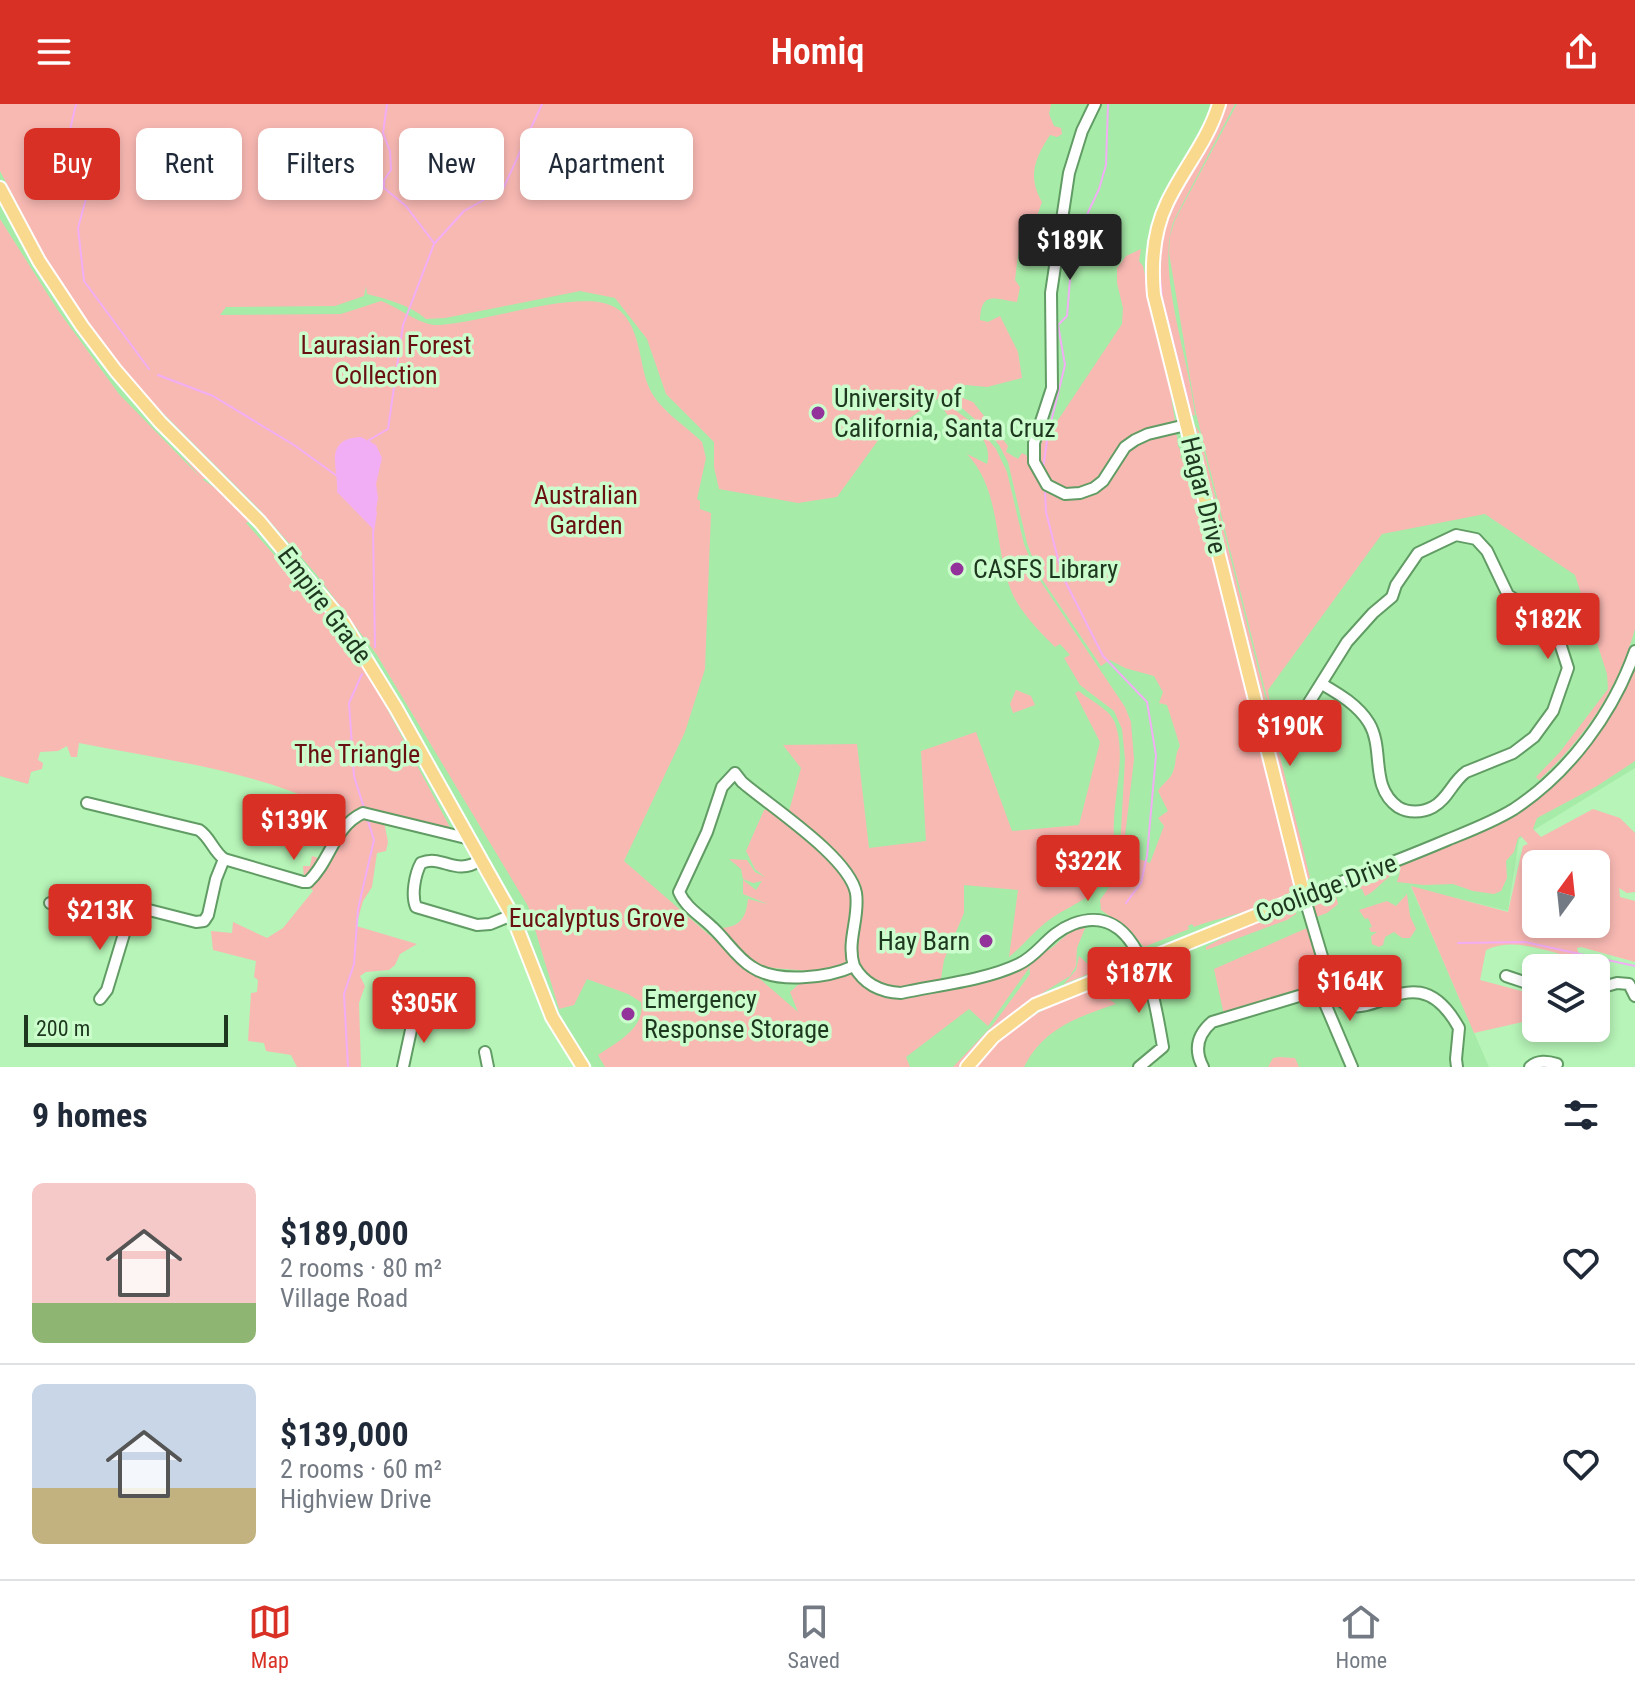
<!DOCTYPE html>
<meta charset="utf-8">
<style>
:root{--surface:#fff;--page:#f2f2f3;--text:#1f2937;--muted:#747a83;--line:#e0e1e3;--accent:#d93025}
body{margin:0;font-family:"Roboto Condensed",sans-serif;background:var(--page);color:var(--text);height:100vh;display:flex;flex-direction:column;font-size:30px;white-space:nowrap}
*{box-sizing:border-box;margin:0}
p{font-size:26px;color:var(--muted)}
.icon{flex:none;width:44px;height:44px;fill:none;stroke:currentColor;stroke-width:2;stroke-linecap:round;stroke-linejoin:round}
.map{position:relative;height:963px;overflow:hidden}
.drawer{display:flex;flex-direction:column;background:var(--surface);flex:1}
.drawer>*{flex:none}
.hud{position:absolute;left:24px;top:24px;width:800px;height:72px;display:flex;gap:16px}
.needle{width:52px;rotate:15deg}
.controls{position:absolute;left:1522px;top:746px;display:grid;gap:16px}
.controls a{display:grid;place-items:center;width:88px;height:88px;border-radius:12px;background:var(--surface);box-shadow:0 4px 12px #0003;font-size:40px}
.scale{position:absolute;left:24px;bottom:20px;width:204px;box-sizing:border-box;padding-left:8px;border:4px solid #1e371f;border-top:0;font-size:22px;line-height:28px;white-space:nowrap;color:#1e371f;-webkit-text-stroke:6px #ccfecd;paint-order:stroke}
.price{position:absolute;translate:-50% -68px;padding:0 18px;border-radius:8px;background:var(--accent);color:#fff;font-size:26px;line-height:52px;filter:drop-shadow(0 2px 4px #0008)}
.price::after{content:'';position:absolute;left:50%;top:48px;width:24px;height:18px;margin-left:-12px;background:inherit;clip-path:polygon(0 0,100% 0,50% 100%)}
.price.on{background:#222;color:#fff}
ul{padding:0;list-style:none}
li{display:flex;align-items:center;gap:24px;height:200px;padding:0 32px}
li+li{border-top:2px solid var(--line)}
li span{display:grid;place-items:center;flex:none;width:224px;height:160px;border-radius:12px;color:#555}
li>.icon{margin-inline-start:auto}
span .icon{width:96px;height:96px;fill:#fffc;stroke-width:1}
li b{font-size:34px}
h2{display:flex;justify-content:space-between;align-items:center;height:96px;padding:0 32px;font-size:34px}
.pill{padding:0 28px;border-radius:12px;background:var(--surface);box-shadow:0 4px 12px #0003;font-size:28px;line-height:72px}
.pill.on{background:var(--accent);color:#fff}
header{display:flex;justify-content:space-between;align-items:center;height:104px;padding:0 32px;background:var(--accent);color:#fff;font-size:36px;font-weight:600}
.tabs{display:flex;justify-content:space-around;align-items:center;height:112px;border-top:2px solid var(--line);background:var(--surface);font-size:22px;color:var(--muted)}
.tabs a{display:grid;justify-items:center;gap:4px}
.tabs .on{color:var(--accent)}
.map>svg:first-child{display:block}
.built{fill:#a7eba8}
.green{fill:#f9b9b3;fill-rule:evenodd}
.water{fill:#f2aef5}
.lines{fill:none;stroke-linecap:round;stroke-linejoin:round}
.stream{stroke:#f2aef5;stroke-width:2}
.minor-casing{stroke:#619c64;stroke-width:14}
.major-casing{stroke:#fff;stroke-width:16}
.minor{stroke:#fff;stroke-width:10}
.major{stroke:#f8d98d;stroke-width:12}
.poi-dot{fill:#93329a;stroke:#ccfecd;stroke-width:3}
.labels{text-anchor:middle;stroke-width:7;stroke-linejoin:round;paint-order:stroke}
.park-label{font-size:26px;fill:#691013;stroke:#ccfecd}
.poi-label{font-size:26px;fill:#1e371f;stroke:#ccfecd;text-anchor:start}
.street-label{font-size:26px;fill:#1e371f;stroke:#ccfecd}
</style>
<header><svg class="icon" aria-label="menu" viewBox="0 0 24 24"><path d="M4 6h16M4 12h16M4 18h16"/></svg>Homiq<svg class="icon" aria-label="share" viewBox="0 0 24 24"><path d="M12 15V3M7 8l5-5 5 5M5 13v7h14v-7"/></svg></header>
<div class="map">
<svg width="1635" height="963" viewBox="0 0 1635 963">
<rect width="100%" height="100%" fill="#b6f4b7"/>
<polygon class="built" points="0,0 1635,0 1635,664 1519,735 1508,807 1411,783 1489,963 593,963 560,915 549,890 521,809 480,739 368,704 44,619 28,680 0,672"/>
<g class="green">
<path d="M0,0H1051L1049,10L1054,22L1061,24L1062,30L1057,33L1050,31C1035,54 1027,72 1042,98L1031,129L1024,133L1019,142L1015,176L1020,183L1017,198C995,195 981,186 980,216L988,218L1000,212L1018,248L1022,274L987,283L966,281L952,285L879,335L837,393L798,399L719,385L714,363V338L666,290L647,235L615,194L580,187L445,214L426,215C410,201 387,195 367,190L366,182L364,192L335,202L226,203L220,211L341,210L381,197C398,203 420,221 436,221C479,221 582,182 616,204C640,219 639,258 648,281C657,305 685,321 702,338L706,354L697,395L700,397V405L711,409L705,565L685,628L624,757L798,908L790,888L814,867C767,863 751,869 721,824C740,823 746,814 748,795L768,800L743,790V776L756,786L762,777L753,779L743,775L741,765L729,755L747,756L755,768L765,773L755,765L746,747L764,706L768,705L786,718L801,664L783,641L857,640L869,744L926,737L921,647L976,628L1012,727L1079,721L1100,638L1075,589L1079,587C1090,597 1109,604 1115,619C1126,650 1115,685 1114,717C1113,729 1115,742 1113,754C1111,762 1108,769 1103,776C1085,800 1071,800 1049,816C1035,826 1023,842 1009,853L1018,786L964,781V809L944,856L939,886L1005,871L1028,861L1029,864L988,922L969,905L906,953L910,963H605L598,951C616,939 646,924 641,898L628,890L587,875L574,901L559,905L528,802L377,551L316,470L260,406L139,285L92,226L48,159L42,155L43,149L0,67Z"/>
<path d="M1224,0H1235L1174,116C1155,167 1190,256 1195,312L1190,310L1186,300C1171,238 1144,171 1168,108C1183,69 1212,41 1224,0Z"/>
<path d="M1237,0H1635V525C1618,585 1585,634 1539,676L1536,673L1560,648L1608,585L1607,570L1575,471L1485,410L1382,430L1268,586L1272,614L1196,309L1169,149L1170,132L1175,116Z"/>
<path d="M0,115L57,205L119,290L201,374L179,348L207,375H202L215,384L249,417L246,419L305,486L318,506L324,505L361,556L453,729L368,704L367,713L384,718L388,738L386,747L377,749L372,783L363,797L356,822L417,840L400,850L395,861L389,866L366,868L360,872L365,882L359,899L361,963H297L291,951L266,947L264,939L248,937L251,889L257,888L258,876L254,873L256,857L213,846L211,827L232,829L233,818L267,834L283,824L313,787L304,774L303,762H310L312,752L322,755L327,749L321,739L330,731L323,728L326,722L320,712V699C246,665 158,655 79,639L77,653H71L67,642L58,647L40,648L38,656L43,659L42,665L31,668L28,680L0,672Z"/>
<path d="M1141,145L1139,157L1143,162L1167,268L1175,317L1173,320C1149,321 1124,333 1110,354C1103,364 1098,377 1086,382C1049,397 1022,348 1052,325L1122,220L1123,204L1117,179V164L1126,152Z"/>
<path d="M960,293L973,298L1008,342L1006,348L1018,355L1022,349L1026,351L1043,382L1067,393L1110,371L1114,373L1116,369L1113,367C1128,342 1146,335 1173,328L1177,332L1178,342L1182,349L1180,354L1185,355L1196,386L1193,391L1198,390L1200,398L1284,735L1295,782C1284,802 1215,814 1194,823L1192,820L1188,822L1189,825L1144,843L1127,824L1101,806L1100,796L1121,767L1126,750L1150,759L1164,722L1158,714L1168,707L1158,687C1162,680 1169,676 1172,670C1177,660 1174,651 1180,642L1167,601L1159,599L1163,588L1154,572L1125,564L1110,556L1101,562L1039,471L1027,439L1008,358L999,341L985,324L955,298L954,295Z"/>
<path d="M947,300L978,323L996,345L1007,368L1024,440L1037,472L1125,603L1131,618L1134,655L1122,758L1117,771L1106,784L1116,764L1120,745L1125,655L1122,625L1114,607L1080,581L1064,554L1070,551L1060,540L1055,543C1041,529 1025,513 1015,495C992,449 1004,389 967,350L987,360C992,343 980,329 968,318L964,321L959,318L953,319L944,306Z"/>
<path d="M1195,322L1199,327L1304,749L1310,774L1306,776L1208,388H1211C1202,376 1202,340 1195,322Z"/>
<path d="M1635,564V657L1597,682L1537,714L1533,725L1541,733L1593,705L1620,714L1635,729V788L1627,789L1619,784L1620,793L1635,797V858L1581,843L1577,844L1580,855C1550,849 1516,832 1486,846L1480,876L1536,891V915L1474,929L1411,782L1508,808L1523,742L1528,740L1521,732L1518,734L1514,748L1506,757L1507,774L1501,787L1494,790L1473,787L1453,780L1424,781L1397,778L1400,768C1384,772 1379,786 1365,792L1362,785L1344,783L1488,724L1570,663L1609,615ZM1536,760H1596V820H1536Z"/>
<polygon points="1016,586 1031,592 1035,601 1013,609 1010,600"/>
<polygon points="1335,787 1338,800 1327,809 1314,814 1312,804 1316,795"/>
<polygon points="1407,790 1410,812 1416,825 1410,834 1402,834 1394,828 1385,833 1383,841 1379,843 1372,840 1371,832 1377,828 1371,828 1369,824 1372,823 1368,814 1365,815 1359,806 1387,797 1396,802"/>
<path d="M1297,803L1296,810L1287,816L1206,846V843C1233,828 1265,812 1297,803Z"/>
<path d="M1086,822L1077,844L1076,862L1070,872L1020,903L994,924L959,963H953L992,922L1030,870L1029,860L1045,846H1049C1063,836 1067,826 1086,822Z"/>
<polygon points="1307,824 1325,875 1314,887 1224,911 1214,865"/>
<polygon points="1079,852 1091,863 1100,865 1064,880 1076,866"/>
<path d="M1135,867L1142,871L1147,884L1135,877L1122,888L1106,893L1116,900C1077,913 1043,925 1024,963H974C1025,905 1066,895 1135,867Z"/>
<polygon points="1279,953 1295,954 1299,963 1268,963 1273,954"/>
</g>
<path class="water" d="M361,333L376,341L382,354L376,380L378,394L373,425L337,388C339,364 322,335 361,333Z"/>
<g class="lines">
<g class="stream">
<polyline points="76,0 69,30 87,91 78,124 84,177 149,265"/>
<polyline points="387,0 383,29 390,47 391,66 384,76 384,84 406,102 434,139"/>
<polyline points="1159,165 1162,194 1188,297"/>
<polyline points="158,271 213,292 294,341 337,372"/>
<polyline points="370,339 369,336 388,325 403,221 434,140 464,107 503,85 542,0"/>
<polyline points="1043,364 1048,330 1065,261 1058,221 1067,212 1071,163 1092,124 1085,115 1099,85 1106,61 1108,0"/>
<polyline points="1045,386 1046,408 1062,471 1103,552 1147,598 1156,651 1147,752 1141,779 1126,799"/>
<polyline points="375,543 373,428 376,408"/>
<polyline points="362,570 349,599 354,672 364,704"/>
<polyline points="1458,839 1525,838 1635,862"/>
<polyline points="348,963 344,890 354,860 358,805 374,736 367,714"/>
</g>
<defs>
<g id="minor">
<polyline points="1095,0 1082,27 1069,69 1051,189 1052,284 1034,339 1034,358 1047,381 1065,390 1080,389 1094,384 1103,377 1125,343 1135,336 1148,330 1186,321"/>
<path d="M1295,621L1347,538L1373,509L1392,493L1396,481L1418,449L1456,431L1476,435L1487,447L1508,491L1544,515L1557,530L1568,564L1553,607L1534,633L1513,649L1466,668C1452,678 1448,695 1433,703C1422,709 1408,709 1398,703C1369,682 1385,646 1369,619C1358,601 1339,590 1322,580"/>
<path d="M87,699L199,726C210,733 213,747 224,755L303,778H308C331,757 333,723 363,709L470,735"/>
<path d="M481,756C454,773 443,750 421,759C415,770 411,791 416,803L477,821L490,820L512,811"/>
<polyline points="50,799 85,791 137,803"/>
<path d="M854,862C846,837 860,814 856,789C849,753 771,703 742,678L735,669L722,683L707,728L679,788C686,804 701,812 713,824C726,836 737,854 752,863C777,880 828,874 854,862C864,880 880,888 901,889C938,881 986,876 1019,860C1040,850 1047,830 1073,820C1142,794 1155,900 1163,943L1139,963"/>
<polyline points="1506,872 1536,882"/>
<polyline points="1596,885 1617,879 1629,880 1635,892"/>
<polyline points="1321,890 1352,963"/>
<polyline points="100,895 107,886 130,810 137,803 196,818 204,817 208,811 216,775 224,755"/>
<polyline points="485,948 488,963"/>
<polyline points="403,963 414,912"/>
<path d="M1203,963C1194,946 1197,931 1212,918L1299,892L1321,890"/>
<path d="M1457,963L1456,955L1459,924C1412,839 1365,939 1332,886L1304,792C1352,774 1400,756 1447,736C1469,727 1493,718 1514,705C1570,668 1613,609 1635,547"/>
<path d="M1530,963C1538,956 1547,957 1557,960"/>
</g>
<g id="major">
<polyline points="0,84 39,157 82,222 116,267 160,318 260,418 343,518 396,604 512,811 552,913 583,963"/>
<path d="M967,963L993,933L1035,901L1304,792L1154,191C1151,159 1153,128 1167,99C1183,65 1208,37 1219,0"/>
</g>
</defs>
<use href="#minor" class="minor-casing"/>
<use href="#major" class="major-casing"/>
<use href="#minor" class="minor"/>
<use href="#major" class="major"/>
</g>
<g class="poi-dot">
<circle cx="818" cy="309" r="8"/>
<circle cx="957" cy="465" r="8"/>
<circle cx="986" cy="837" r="8"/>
<circle cx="628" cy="910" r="8"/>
</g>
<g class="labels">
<g class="park-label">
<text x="386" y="250">Laurasian Forest<tspan x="386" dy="30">Collection</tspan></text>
<text x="586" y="400">Australian<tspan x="586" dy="30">Garden</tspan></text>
<text x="357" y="659">The Triangle</text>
<text x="597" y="823">Eucalyptus Grove</text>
</g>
<g class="poi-label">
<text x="834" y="303">University of<tspan x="834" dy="30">California, Santa Cruz</tspan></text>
<text x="973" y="474">CASFS Library</text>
<text x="970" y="846" text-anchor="end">Hay Barn</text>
<text x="644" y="904">Emergency<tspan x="644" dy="30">Response Storage</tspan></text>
</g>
<g class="street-label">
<text transform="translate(1204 391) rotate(76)" y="9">Hagar Drive</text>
<text transform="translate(325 501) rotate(53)" y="9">Empire Grade</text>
<text transform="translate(1326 784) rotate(-21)" y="9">Coolidge Drive</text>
</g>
</g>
</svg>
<div class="controls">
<a><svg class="needle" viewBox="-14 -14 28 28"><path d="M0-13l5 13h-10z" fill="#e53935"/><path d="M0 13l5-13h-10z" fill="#747a83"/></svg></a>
<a><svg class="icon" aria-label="layers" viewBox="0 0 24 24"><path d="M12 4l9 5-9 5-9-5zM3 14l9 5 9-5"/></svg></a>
</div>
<div class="scale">200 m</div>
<b class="price on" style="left:1070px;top:178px">$189K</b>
<b class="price" style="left:1548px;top:557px">$182K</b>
<b class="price" style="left:1290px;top:664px">$190K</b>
<b class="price" style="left:294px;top:758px">$139K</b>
<b class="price" style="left:1088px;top:799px">$322K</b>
<b class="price" style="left:100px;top:848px">$213K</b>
<b class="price" style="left:1139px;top:911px">$187K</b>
<b class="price" style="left:1350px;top:919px">$164K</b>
<b class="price" style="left:424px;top:941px">$305K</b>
<div class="hud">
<a class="pill on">Buy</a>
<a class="pill">Rent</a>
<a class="pill">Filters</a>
<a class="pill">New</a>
<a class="pill">Apartment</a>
</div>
</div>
<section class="drawer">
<h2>9 homes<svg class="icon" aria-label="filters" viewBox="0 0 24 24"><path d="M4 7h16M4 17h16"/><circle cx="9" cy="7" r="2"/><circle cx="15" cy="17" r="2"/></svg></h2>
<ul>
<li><span style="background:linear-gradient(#f6c9c9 75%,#8fb573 0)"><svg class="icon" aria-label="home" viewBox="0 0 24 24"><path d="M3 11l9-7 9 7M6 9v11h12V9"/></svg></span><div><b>$189,000</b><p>2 rooms · 80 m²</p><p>Village Road</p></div><svg class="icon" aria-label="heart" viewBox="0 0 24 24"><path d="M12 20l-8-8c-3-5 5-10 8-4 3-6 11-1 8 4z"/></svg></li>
<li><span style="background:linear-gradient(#c9d6e8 65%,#c2b280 0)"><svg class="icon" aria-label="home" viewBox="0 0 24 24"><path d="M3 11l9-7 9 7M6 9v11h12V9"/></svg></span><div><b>$139,000</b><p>2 rooms · 60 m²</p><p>Highview Drive</p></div><svg class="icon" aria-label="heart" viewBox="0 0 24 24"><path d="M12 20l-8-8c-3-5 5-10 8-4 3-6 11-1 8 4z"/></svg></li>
</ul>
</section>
<nav class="tabs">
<a class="on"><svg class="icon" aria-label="map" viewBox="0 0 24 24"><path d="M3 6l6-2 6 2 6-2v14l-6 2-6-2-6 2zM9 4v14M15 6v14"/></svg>Map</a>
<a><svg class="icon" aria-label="saved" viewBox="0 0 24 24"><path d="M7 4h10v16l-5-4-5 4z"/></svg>Saved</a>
<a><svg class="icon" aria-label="home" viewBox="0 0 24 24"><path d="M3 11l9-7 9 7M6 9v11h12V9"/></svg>Home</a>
</nav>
